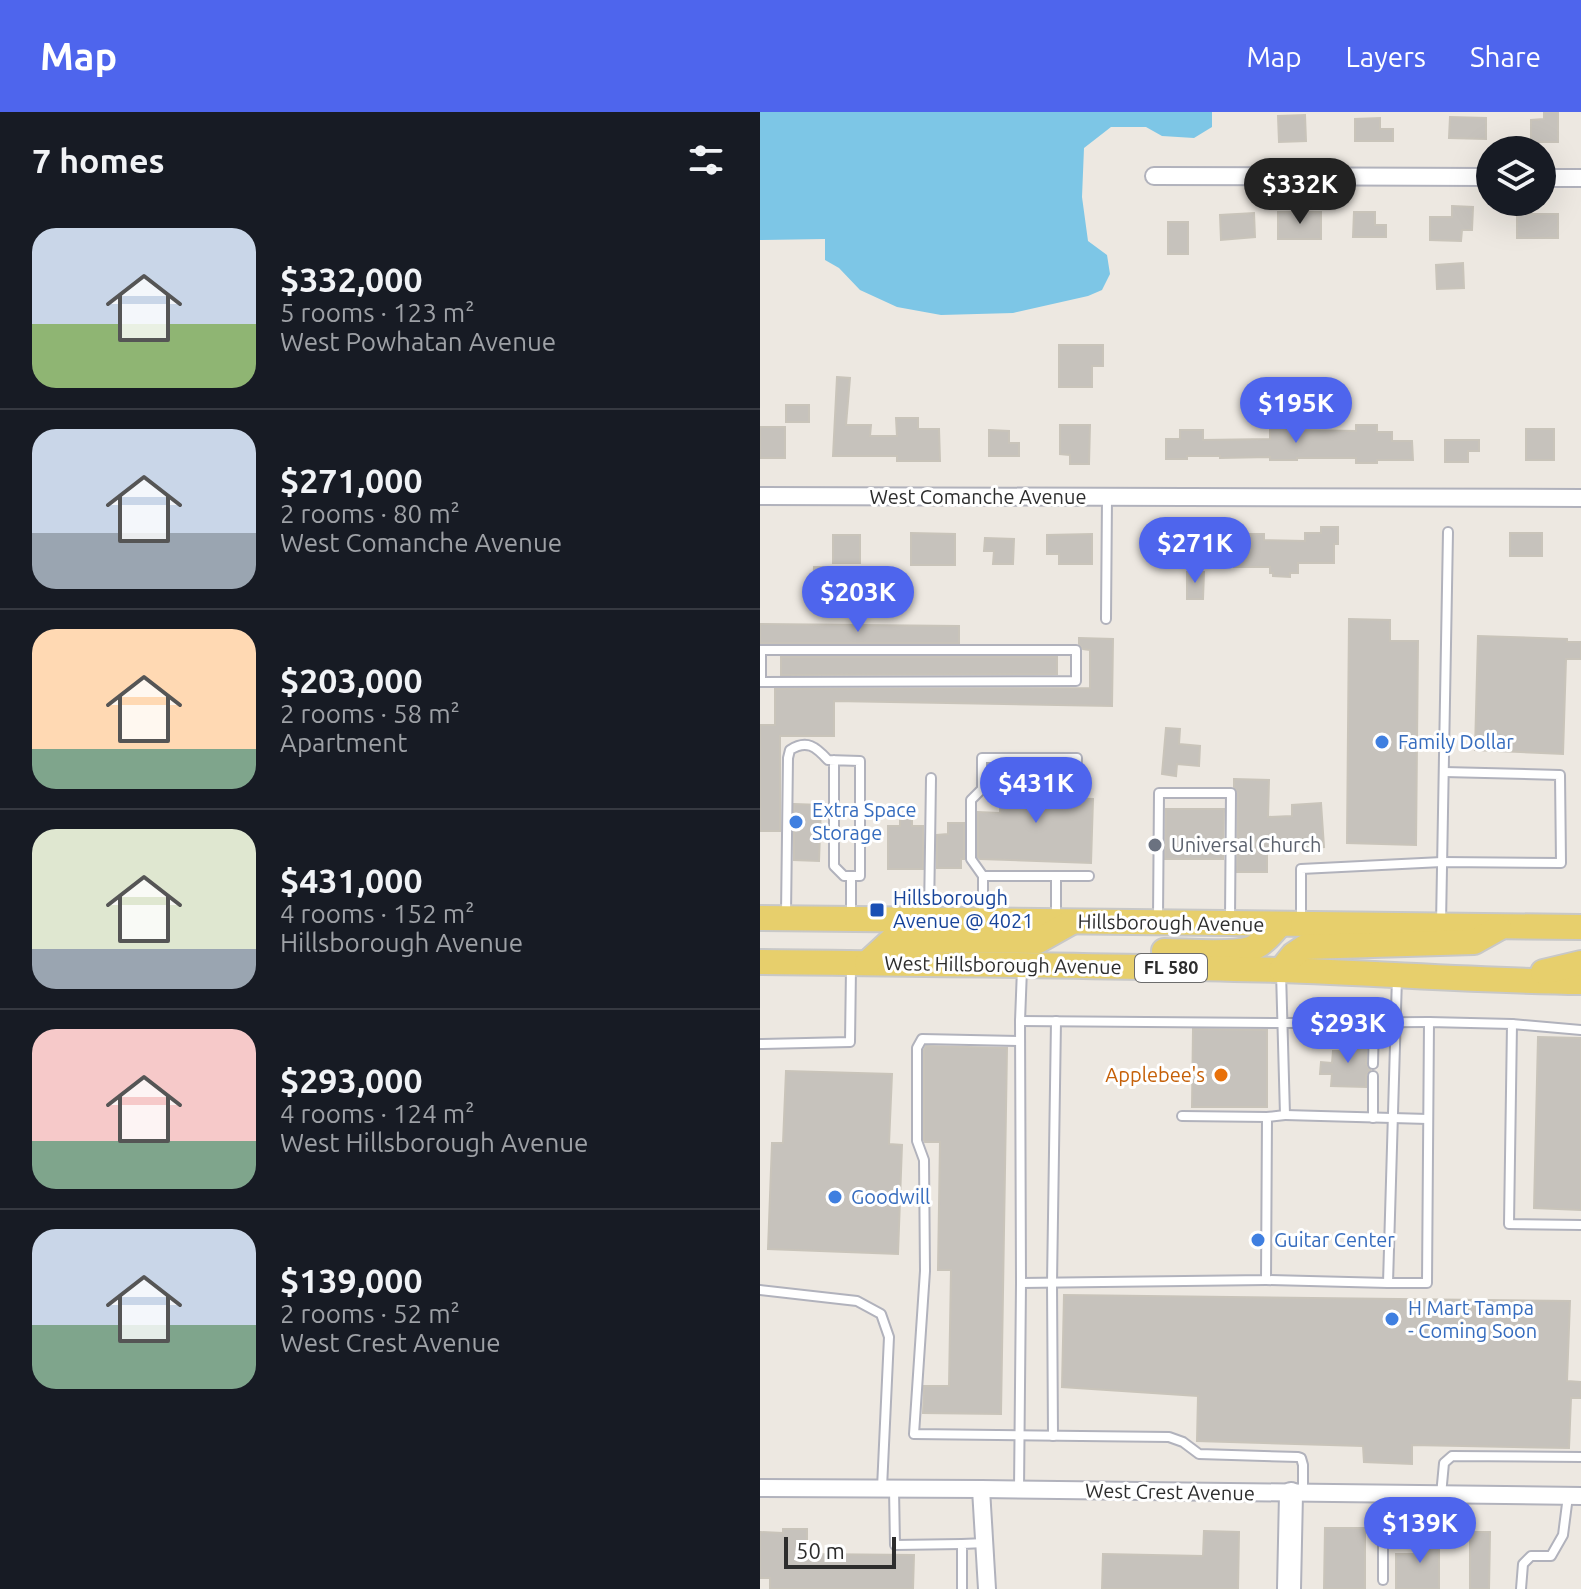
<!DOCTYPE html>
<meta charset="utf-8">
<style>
:root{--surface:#171b24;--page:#242831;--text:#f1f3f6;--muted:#9ea1a6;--line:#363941;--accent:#4e65ed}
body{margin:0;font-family:Ubuntu,sans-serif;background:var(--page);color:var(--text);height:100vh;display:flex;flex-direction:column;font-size:30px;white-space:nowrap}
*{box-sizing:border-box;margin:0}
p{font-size:26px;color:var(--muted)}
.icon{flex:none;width:44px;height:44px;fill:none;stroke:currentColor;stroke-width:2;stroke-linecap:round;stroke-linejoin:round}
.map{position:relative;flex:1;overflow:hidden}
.side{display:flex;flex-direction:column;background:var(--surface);width:760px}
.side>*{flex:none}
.controls{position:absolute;left:716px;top:24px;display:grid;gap:16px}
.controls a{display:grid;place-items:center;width:80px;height:80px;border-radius:50%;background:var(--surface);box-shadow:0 8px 32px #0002;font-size:40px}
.scale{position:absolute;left:24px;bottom:20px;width:112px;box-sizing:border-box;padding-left:8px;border:4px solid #2d2d2d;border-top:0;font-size:22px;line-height:28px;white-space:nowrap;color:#2d2d2d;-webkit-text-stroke:6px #fff;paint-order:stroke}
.price{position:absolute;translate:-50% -68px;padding:0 18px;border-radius:28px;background:var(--accent);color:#fff;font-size:26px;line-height:52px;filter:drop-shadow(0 2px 4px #0008)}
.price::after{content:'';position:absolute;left:50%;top:48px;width:24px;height:18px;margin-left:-12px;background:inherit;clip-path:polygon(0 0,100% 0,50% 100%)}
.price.on{background:#222;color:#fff}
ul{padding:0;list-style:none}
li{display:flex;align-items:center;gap:24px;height:200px;padding:0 32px}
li+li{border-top:2px solid var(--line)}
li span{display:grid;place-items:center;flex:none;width:224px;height:160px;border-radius:24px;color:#555}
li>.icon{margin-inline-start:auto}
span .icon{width:96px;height:96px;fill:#fffc;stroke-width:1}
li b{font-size:34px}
h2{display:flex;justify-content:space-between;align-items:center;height:96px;padding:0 32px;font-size:34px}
header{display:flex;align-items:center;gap:48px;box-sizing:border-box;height:112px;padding:0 40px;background:var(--accent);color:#fff}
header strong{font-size:38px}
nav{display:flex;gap:44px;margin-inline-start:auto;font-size:28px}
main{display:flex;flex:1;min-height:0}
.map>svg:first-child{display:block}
.water{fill:#7dc6e6}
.building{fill:#c6c2bc;stroke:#c9c4ba;stroke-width:2}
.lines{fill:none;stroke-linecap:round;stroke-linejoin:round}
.lane-casing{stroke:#b1b2bc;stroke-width:12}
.street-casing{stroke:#b1b2bc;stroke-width:20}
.secondary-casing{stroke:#b1b2bc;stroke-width:26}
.primary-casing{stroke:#c8c8c8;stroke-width:28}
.lane{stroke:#fff;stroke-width:8}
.street{stroke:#fff;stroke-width:16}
.secondary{stroke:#fff;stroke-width:22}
.primary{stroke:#e7cf6c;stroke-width:24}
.shop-dot{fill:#3f7fe0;stroke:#fff;stroke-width:3}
.worship-dot{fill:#6b7280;stroke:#fff;stroke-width:3}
.transit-dot{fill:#1a4fb4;stroke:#fff;stroke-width:3}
.food-dot{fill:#e8710a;stroke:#fff;stroke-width:3}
.labels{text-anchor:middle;stroke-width:6;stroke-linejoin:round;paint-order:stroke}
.shield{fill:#fff;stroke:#6c6c6c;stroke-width:2}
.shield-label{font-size:18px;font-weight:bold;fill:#2d2d2d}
.street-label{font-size:20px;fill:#2d2d2d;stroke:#fff}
.shop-label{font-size:20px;fill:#366cbe;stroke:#fff;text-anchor:start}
.worship-label{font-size:20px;fill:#5b616d;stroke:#fff;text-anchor:start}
.transit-label{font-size:20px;fill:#164399;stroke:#fff;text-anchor:start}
.food-label{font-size:20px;fill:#c56008;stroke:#fff;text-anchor:end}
</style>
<header>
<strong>Map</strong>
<nav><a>Map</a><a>Layers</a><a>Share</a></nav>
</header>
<main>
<section class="side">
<h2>7 homes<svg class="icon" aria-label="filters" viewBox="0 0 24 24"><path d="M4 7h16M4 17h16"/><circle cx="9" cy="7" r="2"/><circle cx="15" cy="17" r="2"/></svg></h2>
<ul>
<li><span style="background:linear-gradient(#c9d6e8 60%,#8fb573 0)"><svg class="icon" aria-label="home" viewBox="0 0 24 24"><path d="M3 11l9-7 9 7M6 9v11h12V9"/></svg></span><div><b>$332,000</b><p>5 rooms · 123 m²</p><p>West Powhatan Avenue</p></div></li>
<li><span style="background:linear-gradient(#c9d6e8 65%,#9aa5b1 0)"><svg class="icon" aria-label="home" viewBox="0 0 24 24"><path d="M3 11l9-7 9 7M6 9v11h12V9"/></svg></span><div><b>$271,000</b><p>2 rooms · 80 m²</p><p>West Comanche Avenue</p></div></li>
<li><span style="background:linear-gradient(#ffd9b3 75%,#7fa58c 0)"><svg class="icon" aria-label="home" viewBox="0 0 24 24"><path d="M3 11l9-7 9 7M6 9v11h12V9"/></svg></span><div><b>$203,000</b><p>2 rooms · 58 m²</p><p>Apartment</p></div></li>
<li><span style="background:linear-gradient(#dfe7d0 75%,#9aa5b1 0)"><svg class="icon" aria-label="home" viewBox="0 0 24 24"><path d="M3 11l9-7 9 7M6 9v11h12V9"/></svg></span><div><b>$431,000</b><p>4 rooms · 152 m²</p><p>Hillsborough Avenue</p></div></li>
<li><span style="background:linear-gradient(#f6c9c9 70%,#7fa58c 0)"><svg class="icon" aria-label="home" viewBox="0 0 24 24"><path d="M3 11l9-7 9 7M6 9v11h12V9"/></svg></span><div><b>$293,000</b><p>4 rooms · 124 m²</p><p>West Hillsborough Avenue</p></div></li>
<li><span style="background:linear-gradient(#c9d6e8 60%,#7fa58c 0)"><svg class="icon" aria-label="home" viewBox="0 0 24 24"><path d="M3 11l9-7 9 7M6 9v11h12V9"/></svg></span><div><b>$139,000</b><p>2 rooms · 52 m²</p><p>West Crest Avenue</p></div></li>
</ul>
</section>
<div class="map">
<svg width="821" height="1477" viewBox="0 0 821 1477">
<rect width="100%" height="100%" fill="#ede8e1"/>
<polygon class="water" points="0,0 452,0 452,15 434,26 402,24 386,15 351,15 324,36 322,85 328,129 347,143 350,162 342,178 328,184 253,201 181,203 137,195 100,178 79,156 65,148 65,127 0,128"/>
<g class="building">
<polygon points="784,0 798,0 798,30 771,30 771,8 784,7"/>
<polygon points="545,3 546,29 519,30 518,4"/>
<polygon points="690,5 726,6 726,27 689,26"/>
<polygon points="620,6 620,17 633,17 633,29 595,29 595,7"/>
<polygon points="692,94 713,95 712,118 702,118 701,129 670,128 670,105 692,105"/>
<rect x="518" y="100" width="43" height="27"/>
<polygon points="594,100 615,100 615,113 626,113 626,125 593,125"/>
<polygon points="494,101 495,125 461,128 460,103"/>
<rect x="757" y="102" width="41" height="24"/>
<rect x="408" y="110" width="20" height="32"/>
<polygon points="703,151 704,176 677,177 676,153"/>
<polygon points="299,233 343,233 343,254 332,254 332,275 299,275"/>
<polygon points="77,265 90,266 86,313 111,313 110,324 137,324 136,306 158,306 158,317 179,317 180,349 137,349 137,344 73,344"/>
<rect x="26" y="293" width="23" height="17"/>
<polygon points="510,311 538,311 537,318 596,319 596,313 617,313 617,320 632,320 632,329 652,329 653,348 617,348 617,351 596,351 596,346 537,346 537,348 510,348 510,345 460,346 460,344 427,344 427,347 406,347 406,327 420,327 420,318 443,318 443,328 510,327"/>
<polygon points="300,313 330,313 329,352 310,352 310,343 300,342"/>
<rect x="0" y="315" width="25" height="31"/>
<rect x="766" y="317" width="28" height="31"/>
<polygon points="229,318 249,319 249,331 259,331 259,344 229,344"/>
<polygon points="685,328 719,328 719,339 708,339 708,350 685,350"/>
<polygon points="401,415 433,416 432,446 400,445"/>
<polygon points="561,415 578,415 578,432 574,432 574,451 538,451 538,461 530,461 530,465 513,464 513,461 510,461 510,455 474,455 474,444 464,444 464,422 504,422 504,428 545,429 545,421 561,421"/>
<polygon points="151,421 195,422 195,453 151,453"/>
<rect x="750" y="421" width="32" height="23"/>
<polygon points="332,422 332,452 299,452 299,442 287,442 287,423"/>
<rect x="73" y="423" width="27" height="28"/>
<polygon points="225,426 254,427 253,452 233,452 234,439 224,439"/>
<polygon points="54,455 70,455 70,481 53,481"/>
<polygon points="427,460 444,460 443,487 427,487"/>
<polygon points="589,507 630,508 630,529 658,529 656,733 587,731"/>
<polygon points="0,512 199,514 199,531 0,531"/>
<polygon points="718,524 807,527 807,530 821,530 821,547 806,547 803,642 715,638"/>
<polygon points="319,526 353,527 352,594 74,589 74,624 20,624 20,719 0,719 0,613 15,613 15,577 330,576 330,538 323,537 319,532"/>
<polygon points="21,545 297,545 297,562 21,563"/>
<polygon points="406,616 420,617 419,632 440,634 439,654 417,652 416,664 402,662"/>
<polygon points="241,666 293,668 293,686 333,687 331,751 220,747 218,745 218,700 240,701"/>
<polygon points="474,667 509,668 508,705 532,704 532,693 561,691 564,735 507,738 507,760 477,760 478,681 474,675"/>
<polygon points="34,692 61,693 59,749 34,748"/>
<polygon points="406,697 464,697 463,747 405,747"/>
<polygon points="140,704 152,704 152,714 163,714 163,757 128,757 128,714 140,714"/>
<polygon points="188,711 204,711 204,747 201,747 201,756 177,756 177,723 188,722"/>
<polygon points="433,917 507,918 507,995 432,995"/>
<polygon points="778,925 821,926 821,1098 774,1096"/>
<polygon points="585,928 607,928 606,952 610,958 606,963 606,975 571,974 572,962 560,962 561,950 572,951 573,939 584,939"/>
<polygon points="166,934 247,936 241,1302 163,1301 164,1274 189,1274 191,1158 178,1158 180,1030 165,1030 164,1028 164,938"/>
<polygon points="26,959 132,962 129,1032 142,1033 138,1142 8,1137 12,1031 23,1031"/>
<polygon points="304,1183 810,1189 807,1269 821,1270 821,1286 811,1286 809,1336 652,1333 652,1352 604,1350 603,1334 437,1329 438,1284 302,1275"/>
<polygon points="565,1416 605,1416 605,1477 564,1477"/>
<polygon points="23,1417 47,1417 47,1442 154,1443 153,1477 10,1477 10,1466 0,1466 0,1420 23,1421"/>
<polygon points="444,1419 479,1420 478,1477 342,1477 343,1442 443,1444"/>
<polygon points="658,1420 679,1420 679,1477 636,1477 636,1442 658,1442"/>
<polygon points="710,1420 730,1420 729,1477 710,1477"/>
</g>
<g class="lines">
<defs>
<g id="lane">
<polyline points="346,507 347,386"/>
<polyline points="0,570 316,569 316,538 1,538 1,570"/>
<polyline points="223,764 329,764"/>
<polyline points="296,764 296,807"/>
<path d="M26,802L28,646L30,638C47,627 56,635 68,648L100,649V764H84L74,754V648"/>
<polyline points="91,803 91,764"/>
<polyline points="169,803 171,666"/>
<polyline points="223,804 223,764 211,747 211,688 222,677 222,646 317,646 316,681"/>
<polyline points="398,806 399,681 471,681 470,807"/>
<polyline points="541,808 541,757 682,750 801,751 800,663 684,660"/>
<polyline points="681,812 688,420"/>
<polyline points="262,857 260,909 261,1171 506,1168 507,1005 525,1003 521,860"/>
<polyline points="637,865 628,1171 667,1171 669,910 752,912 749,1112 821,1113"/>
<polyline points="260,909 523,911 669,910"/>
<polyline points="752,912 821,918"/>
<polyline points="260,929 162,927 157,936 157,1029 164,1048 165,1159 154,1322 409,1325 423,1330 439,1342 538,1345 541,1346 543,1353 543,1381"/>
<polyline points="0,932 90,930 91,856"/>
<polyline points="613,952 614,911"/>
<polyline points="525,1003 668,1007"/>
<polyline points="422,1004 507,1005"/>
<polyline points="613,1006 613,964"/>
<polyline points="506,1168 628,1171"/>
<polyline points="0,1178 97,1189 121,1202 129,1225 122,1376"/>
<polyline points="293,1324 292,1171 296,909"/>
<polyline points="134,1377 135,1433 202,1432"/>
<polyline points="259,1377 261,1171"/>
<polyline points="681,1383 684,1351 692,1344 821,1345"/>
<polyline points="623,1468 623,1383"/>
<polyline points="202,1477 202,1432 225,1431"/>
<polyline points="761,1477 763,1452 771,1444 791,1444 803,1423 808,1384"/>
</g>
<g id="street">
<polyline points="394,64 730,65"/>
<polyline points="782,66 821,66"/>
<polyline points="0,384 821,386"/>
<polyline points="0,1376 221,1377 821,1384"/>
<polyline points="221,1377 227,1477"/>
</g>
<polyline id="secondary" points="529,1477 531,1382"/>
<g id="primary">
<polyline points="0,806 821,815"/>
<path d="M404,839C427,839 471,843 490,837C503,833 512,821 520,812"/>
<path d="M0,850C172,852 345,853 517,858C619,861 719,869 821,870"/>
<polyline points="107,851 132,828 278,829 310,811"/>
<polyline points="521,858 533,843 545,835 714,830 739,816"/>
<polyline points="783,860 821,851"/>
</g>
</defs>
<use href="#lane" class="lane-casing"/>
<use href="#street" class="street-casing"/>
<use href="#secondary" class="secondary-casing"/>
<use href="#primary" class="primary-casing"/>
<use href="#lane" class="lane"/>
<use href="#street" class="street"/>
<use href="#secondary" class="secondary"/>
<use href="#primary" class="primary"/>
</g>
<g class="shop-dot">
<circle cx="622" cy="630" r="8"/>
<circle cx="36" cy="710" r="8"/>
<circle cx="75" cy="1085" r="8"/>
<circle cx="498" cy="1128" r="8"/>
<circle cx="632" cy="1207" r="8"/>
</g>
<circle class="worship-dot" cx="395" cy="733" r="8"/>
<rect class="transit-dot" x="109" y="790" width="16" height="16" rx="4"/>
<circle class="food-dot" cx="461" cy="963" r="8"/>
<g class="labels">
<rect class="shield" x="375" y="842" width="72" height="28" rx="6"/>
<g class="shield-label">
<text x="411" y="862">FL 580</text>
</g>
<g class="street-label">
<text x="218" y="392">West Comanche Avenue</text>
<text transform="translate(411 811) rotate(1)" y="7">Hillsborough Avenue</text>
<text transform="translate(243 853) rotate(1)" y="7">West Hillsborough Avenue</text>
<text transform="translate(410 1380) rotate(1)" y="7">West Crest Avenue</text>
</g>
<g class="shop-label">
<text x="638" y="637">Family Dollar</text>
<text x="52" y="705">Extra Space<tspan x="52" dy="23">Storage</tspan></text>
<text x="91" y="1092">Goodwill</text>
<text x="514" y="1135">Guitar Center</text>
<text x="648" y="1203">H Mart Tampa<tspan x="648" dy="23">- Coming Soon</tspan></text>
</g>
<g class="worship-label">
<text x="411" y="740">Universal Church</text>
</g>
<g class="transit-label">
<text x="133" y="793">Hillsborough<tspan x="133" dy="23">Avenue @ 4021</tspan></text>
</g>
<g class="food-label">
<text x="445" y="970">Applebee's</text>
</g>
</g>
</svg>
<div class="controls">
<a><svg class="icon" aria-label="layers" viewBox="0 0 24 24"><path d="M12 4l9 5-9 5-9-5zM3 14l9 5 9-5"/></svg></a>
</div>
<div class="scale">50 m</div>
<b class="price on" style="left:540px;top:114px">$332K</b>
<b class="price" style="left:536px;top:333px">$195K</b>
<b class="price" style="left:435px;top:473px">$271K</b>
<b class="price" style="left:98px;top:522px">$203K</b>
<b class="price" style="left:276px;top:713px">$431K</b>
<b class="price" style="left:588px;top:953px">$293K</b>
<b class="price" style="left:660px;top:1453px">$139K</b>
</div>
</main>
